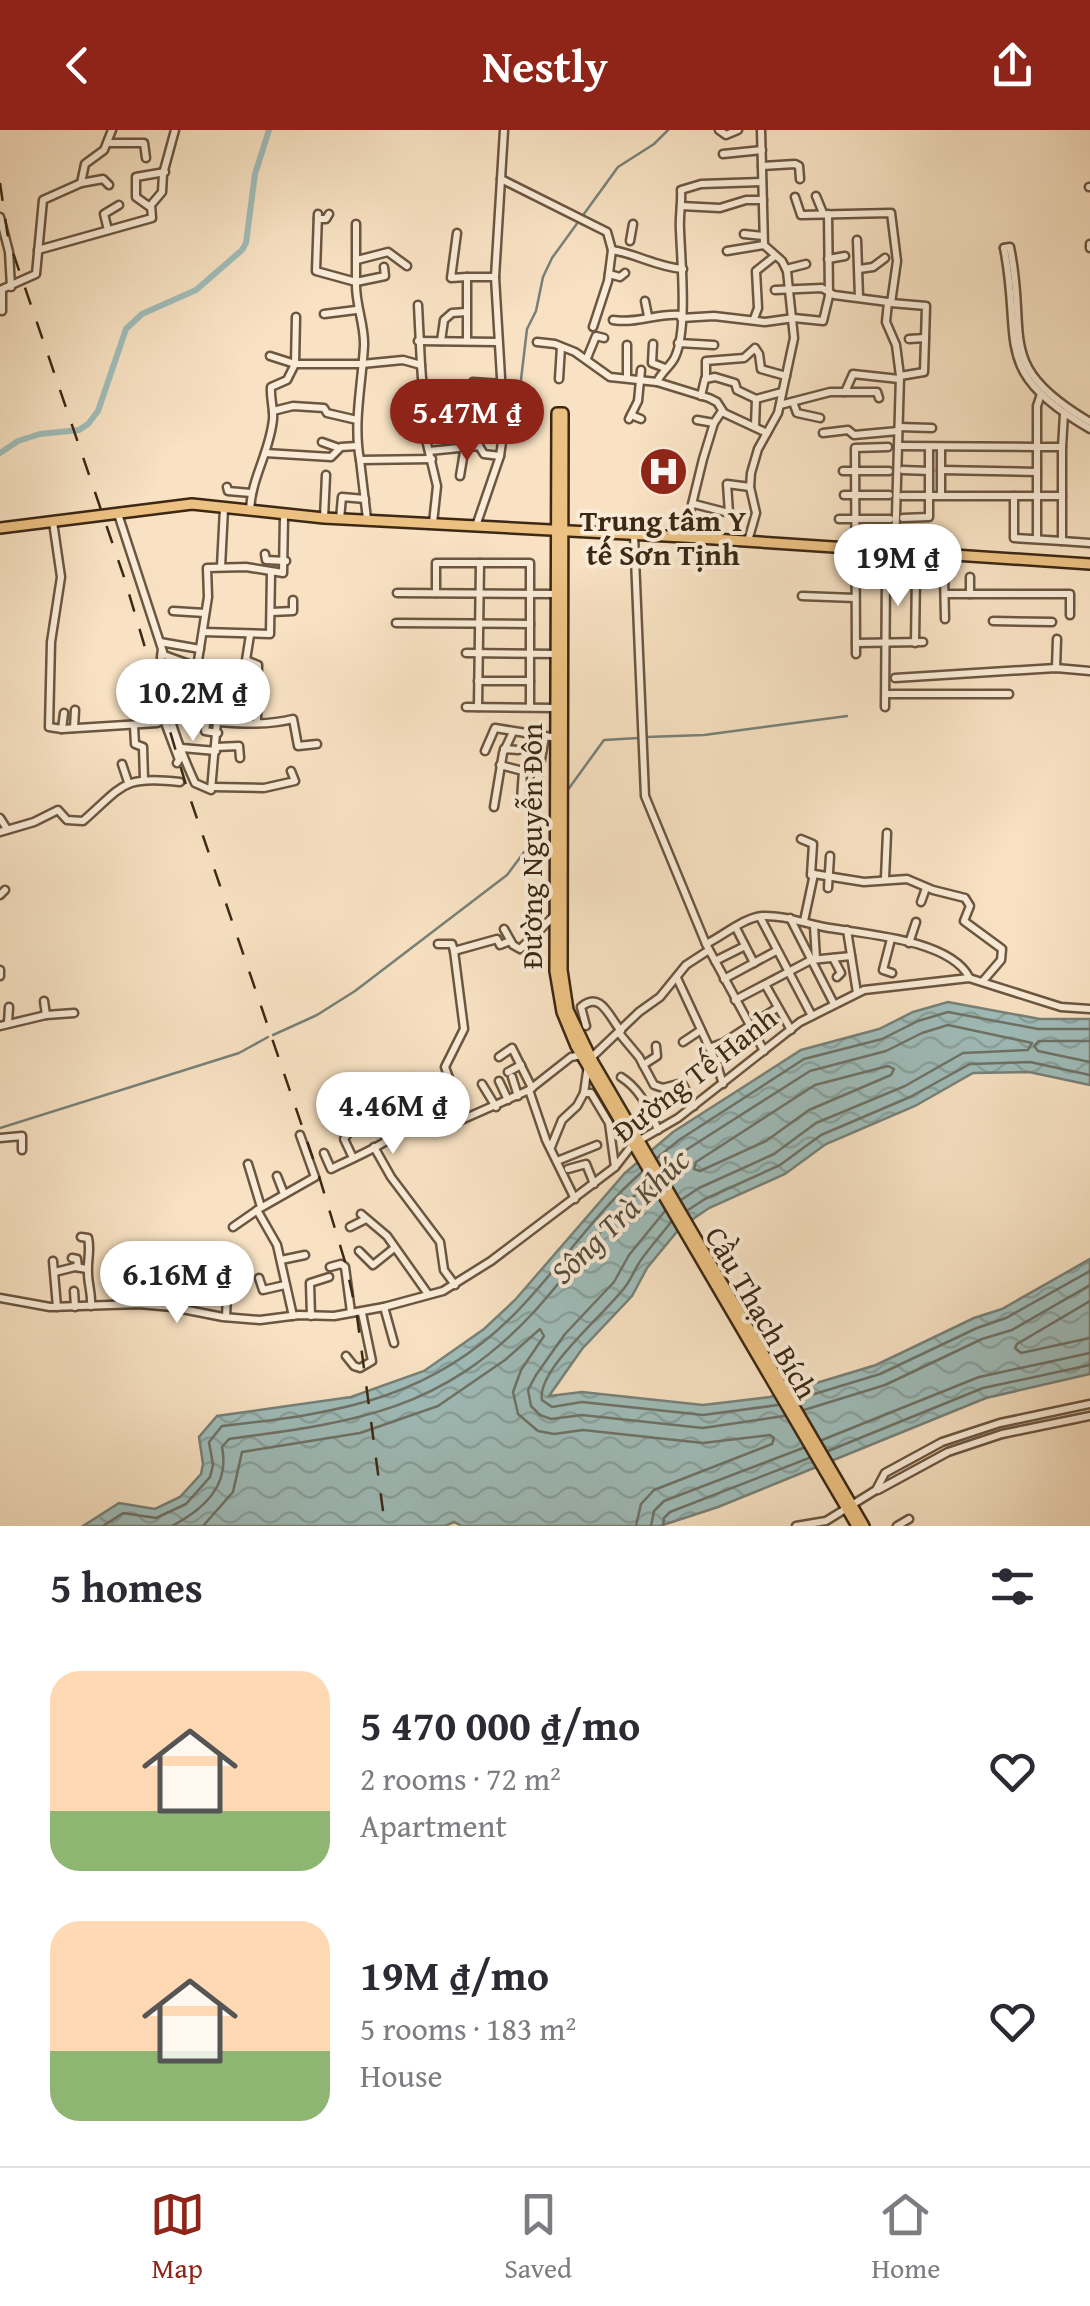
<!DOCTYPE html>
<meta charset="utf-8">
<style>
:root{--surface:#fff;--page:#f2f2f3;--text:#2b2b33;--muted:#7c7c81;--line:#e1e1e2;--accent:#8f2418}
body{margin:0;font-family:"Gentium Book Plus",serif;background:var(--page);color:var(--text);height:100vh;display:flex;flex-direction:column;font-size:38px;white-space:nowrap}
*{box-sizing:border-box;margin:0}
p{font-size:32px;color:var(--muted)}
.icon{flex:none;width:55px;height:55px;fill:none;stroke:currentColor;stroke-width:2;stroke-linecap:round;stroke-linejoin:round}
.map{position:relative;height:1396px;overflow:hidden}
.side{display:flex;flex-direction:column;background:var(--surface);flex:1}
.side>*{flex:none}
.price{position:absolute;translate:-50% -85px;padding:0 22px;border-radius:35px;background:#fff;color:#222;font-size:32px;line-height:65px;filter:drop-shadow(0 2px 5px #0008)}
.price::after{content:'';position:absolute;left:50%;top:60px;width:30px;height:22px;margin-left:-15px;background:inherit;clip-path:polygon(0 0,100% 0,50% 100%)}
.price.active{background:var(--accent);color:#fff}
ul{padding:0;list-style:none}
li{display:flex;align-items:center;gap:30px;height:250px;padding:0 50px}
li span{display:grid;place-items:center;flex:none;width:280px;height:200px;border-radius:30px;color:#555}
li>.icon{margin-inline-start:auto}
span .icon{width:120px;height:120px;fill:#fffc;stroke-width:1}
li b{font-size:42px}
h2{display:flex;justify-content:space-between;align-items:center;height:120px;padding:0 50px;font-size:42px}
header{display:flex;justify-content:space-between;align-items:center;height:130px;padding:0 50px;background:var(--accent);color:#fff;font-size:45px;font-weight:700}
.tabs{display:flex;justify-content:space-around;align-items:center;height:140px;border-top:2px solid var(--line);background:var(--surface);font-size:28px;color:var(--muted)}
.tabs a{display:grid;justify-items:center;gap:5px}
.tabs .active{color:var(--accent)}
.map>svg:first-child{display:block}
.water{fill:url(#water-waves);stroke:#778178;stroke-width:2.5}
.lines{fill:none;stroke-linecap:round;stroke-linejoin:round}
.shore{stroke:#6e7267;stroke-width:2.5}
.stream{stroke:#778178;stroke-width:2.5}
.river{stroke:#9fbdba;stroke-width:6}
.minor-casing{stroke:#6b5640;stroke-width:11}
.major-casing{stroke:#3c2814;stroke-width:14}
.minor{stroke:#faecd8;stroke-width:6}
.major{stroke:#ecc182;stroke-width:9}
.rail{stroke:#3c2814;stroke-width:2.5;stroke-dasharray:18 18;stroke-linecap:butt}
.labels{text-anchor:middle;stroke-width:8;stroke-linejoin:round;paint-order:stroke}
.poi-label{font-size:30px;font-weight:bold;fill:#3c2814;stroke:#faecd8}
.street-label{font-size:30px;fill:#3c2814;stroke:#faecd8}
.water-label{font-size:32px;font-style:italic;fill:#554d3e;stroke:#faecd8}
</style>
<header><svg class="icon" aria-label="back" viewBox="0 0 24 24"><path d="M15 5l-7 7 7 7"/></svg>Nestly<svg class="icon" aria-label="share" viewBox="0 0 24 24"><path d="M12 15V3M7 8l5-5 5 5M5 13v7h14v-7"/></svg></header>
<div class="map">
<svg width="1090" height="1396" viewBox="0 0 1090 1396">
<defs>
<pattern id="water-waves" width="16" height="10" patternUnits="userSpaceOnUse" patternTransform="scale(2.5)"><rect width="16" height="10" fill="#9fbdba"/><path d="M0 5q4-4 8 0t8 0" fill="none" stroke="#8aa29f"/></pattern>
</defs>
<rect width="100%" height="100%" fill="#f8e2c3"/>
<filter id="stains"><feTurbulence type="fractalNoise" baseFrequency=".002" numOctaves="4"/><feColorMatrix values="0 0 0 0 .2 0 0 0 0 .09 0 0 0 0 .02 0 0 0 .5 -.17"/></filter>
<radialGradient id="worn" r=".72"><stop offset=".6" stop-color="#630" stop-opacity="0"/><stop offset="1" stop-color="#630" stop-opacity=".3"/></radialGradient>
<polygon class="water" points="948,872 1040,889 1090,889 1090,955 1029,942 973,943 915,976 826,1014 785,1044 709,1078 680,1098 647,1138 632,1166 582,1219 549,1266 582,1262 703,1275 770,1267 876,1235 974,1188 1002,1179 1090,1129 1090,1244 986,1268 718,1377 660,1396 462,1396 454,1392 445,1396 83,1396 119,1373 155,1379 180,1367 201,1344 203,1334 199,1307 217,1286 351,1267 424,1241 484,1199 515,1170 625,1043 673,1002 801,920 879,899 913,882"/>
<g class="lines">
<g class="shore">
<polyline points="1090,911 1039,911 1034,916 1038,921 1090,932"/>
<polygon points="888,936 894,939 891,945 809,980 766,1011 700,1041 694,1039 696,1032 815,955"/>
<polyline points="657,1028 679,1010 804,929 882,909 918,891 948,882 1038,899 1090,899"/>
<polyline points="664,1039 686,1020 810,941 886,921 922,903 948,895 1032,913 1028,920 963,923 905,956 816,993 774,1024 699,1058 681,1070"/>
<polyline points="688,1080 705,1069 780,1035 821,1005 910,967 970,934 1030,932 1090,945"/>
<polyline points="665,1081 629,1125 614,1152 565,1204 536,1245 528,1260 531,1276 540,1285 551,1289 582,1285 703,1298 784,1286"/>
<path d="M671,1092C661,1105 650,1117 641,1130C635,1138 632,1148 625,1157C607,1182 536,1240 542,1270L552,1277L582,1272L703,1285L778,1275"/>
<polyline points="1090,1171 1017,1214 1015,1218 1021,1223 1090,1208"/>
<polyline points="798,1269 880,1244 977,1198 1006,1188 1090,1141"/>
<polyline points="804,1280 885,1255 982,1209 1012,1200 1090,1155"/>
<polyline points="822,1310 979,1247 1090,1223"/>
<polyline points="828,1321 983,1258 1090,1235"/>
<path d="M103,1396L123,1383L156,1388L186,1374L210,1347L213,1335L209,1312L222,1296C342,1283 439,1268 525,1173C564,1131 598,1080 642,1042"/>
<path d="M172,1396C204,1379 230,1356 222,1317L229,1309C354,1292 440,1282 532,1184C571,1142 604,1091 648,1053"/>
<polyline points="203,1396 233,1362 242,1322 360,1303 438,1276 505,1230 540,1199 544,1206 521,1240 513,1262 518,1284 538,1301 554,1304 583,1300 703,1313 770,1305 774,1308 772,1314 654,1360 641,1374 636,1396"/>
<polyline points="651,1396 654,1381 664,1371 803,1318"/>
<polyline points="663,1396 664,1388 670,1382 809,1328"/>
</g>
<g class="stream">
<polyline points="520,258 527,199 536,181 543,147 552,128 618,37 654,14 668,0"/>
<polyline points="646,607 704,605 847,586"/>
<polyline points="567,661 604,610 638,608"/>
<polyline points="273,905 317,885 355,861 507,745 552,685"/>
<polyline points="0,998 239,923 268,907"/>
</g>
<polyline class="river" points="0,323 18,311 40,304 79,300 88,294 98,281 126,199 142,184 196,160 242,120 246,113 255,44 269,0"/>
<defs>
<g id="minor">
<polyline points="719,0 726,5 738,0"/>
<polyline points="108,13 144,13 146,28"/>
<polyline points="723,24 762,20"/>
<polyline points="762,36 795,34 799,36 800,49"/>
<path d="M501,49L607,102L612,120C637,124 657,137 683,139"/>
<polyline points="81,53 103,49 109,55"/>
<polyline points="1089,57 1090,57"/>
<polyline points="816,66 823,83"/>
<polyline points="795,67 801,85 891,83 897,131 891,173"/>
<polyline points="681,76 720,78 746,70 763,70"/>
<polyline points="150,77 136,67 136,47 165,42"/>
<path d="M318,84L316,141L356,152C355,174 365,195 364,216C362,254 353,293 360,330L432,329"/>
<polyline points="0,87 9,122 11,157"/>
<polyline points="318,89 326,89 329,84"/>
<polyline points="356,94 356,152 385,146 384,137"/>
<polyline points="108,100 104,84 119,75"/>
<polyline points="457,103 451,148 467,147"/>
<polyline points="744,104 763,106"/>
<polyline points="857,110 859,167"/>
<polyline points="630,111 633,94"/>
<polyline points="1090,114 1090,118"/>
<path d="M1004,118C1023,213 989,241 1090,299"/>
<path d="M1004,118L1010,117C1029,208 993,235 1090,292"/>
<polyline points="38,120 152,88 151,75 162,62 163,44 175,0"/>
<polyline points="727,121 764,115"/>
<polyline points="828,129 845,126"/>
<polyline points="357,130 388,122 407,136"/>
<polyline points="786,139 806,134"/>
<polyline points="859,139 873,137 885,128"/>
<polyline points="609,144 620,147 625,143"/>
<polyline points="0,160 36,144 43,70 81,53 85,34 104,20 112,0"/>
<polyline points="2,160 2,181"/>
<polyline points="775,160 822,158 834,165 888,172 886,192 896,215 900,246 895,420"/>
<polyline points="645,171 648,186"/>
<polyline points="891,173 926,176 924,242 900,246"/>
<polyline points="418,175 421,235"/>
<polyline points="324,184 356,180"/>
<polyline points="681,188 714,186 765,192 794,188 823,191 829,166 828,84"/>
<polyline points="754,189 758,178 756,141 775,126"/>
<path d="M613,190C636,194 657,183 680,185"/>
<polyline points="593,197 608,151 612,120"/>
<polyline points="909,209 925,208"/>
<polyline points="418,211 497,212"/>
<polyline points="441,211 444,190 452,183 466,182"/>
<polyline points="467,211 467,147 495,147"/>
<polyline points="537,212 555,214 575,222 610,247 657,252 709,268 717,272 724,283 767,303"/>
<polyline points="678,213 714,215"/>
<polyline points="653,214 652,233 665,238"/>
<polyline points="270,226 295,234 296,187"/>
<polyline points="587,228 596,206 604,208"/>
<polyline points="362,234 403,230 421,235 427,314 437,356 433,393"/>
<polyline points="627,247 627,215"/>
<polyline points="706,247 706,231 744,228 755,218 759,224 761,239 786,246"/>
<polyline points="559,249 561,217"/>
<polyline points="473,252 501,254"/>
<path d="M657,252C662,241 671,236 675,227C688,199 681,131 680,100C679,86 682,73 681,60L701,54L762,52"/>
<polyline points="845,262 877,262 879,268"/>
<polyline points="424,263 454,262"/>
<polyline points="701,266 705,249 715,247 735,253 737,260 756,269 782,262"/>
<polyline points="793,272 797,283 820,288"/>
<polyline points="780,275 830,262 845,262 853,244 899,249"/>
<polyline points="273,281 293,276 324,278 327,283 357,290"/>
<polyline points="631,285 641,289"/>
<polyline points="425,288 478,287 488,280 503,280"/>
<polyline points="629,289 638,271 641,240"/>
<polyline points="697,290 714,293"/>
<polyline points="755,296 756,269"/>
<polyline points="899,297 932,298"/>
<polyline points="823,303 848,300 854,305 898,301"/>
<polyline points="322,312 339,318"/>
<polyline points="479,316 479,299"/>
<polyline points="898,316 1037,317 1037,276 1041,264"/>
<polyline points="941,317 941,365"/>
<polyline points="1062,317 1064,284"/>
<polyline points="429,321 479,316 484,324 500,326"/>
<polyline points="265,323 331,327 341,317 357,316"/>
<polyline points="360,330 367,389"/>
<polyline points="903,340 929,341"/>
<polyline points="941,340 1037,342"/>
<polyline points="843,341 889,341"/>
<polyline points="460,346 465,316"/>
<polyline points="227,357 228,361 251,363"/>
<polyline points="844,365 889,365"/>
<polyline points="902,366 1062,366"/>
<polyline points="1014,366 1014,408 1062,411"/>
<polyline points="694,374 729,383 727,354 750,357"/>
<path d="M250,381C251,348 270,322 273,289C274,279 270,268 271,257L287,250L295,234H361"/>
<path d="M118,384L164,525L197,537L194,559L219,569L211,660L195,653C179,618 155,557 162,519"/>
<polyline points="324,388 326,345"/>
<polyline points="903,388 929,387 929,317"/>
<polyline points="340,389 342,367 365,369"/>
<polyline points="839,389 890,389"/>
<polyline points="53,392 61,447 51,512 49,597 62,599 157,593 164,590 163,577 167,573"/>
<polyline points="476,396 500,326 504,298 495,147 504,0"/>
<polyline points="634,405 645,666 706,814 764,921"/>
<polyline points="684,407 703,329 714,293 722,281"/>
<polyline points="1037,409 1037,317 1062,317 1062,411 1090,413"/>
<polyline points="748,411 756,383 750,357 751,343 758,319 778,283 794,208 787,141 782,131 764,115 761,0"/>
<polyline points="265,424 266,430 286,431"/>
<polyline points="221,437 224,378"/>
<polyline points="856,440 944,446 945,489"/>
<polyline points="970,447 970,464"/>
<polyline points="397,463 557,464"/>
<polyline points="436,463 436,433 530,433 530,577"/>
<polyline points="945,464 1070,464 1070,485"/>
<polyline points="802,466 855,468"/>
<polyline points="173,481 205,483"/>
<polyline points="271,482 293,481 293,470"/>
<polyline points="993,491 1052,492"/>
<polyline points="396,493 530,494"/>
<polyline points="203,502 270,504 271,442"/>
<polyline points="250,505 246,530 258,535 257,591"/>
<polyline points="160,512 200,519"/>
<polyline points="856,513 923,512"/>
<polyline points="915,513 916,445"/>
<polyline points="466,523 557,524"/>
<polyline points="856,524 855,318 888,317"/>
<polyline points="1056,538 1057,509"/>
<polyline points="217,539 197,537 208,467 207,438 246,437 283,443 284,385"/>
<polyline points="895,548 1056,538 1090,541"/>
<polyline points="478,551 530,551"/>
<polyline points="164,562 194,559"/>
<polyline points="886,564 1009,564"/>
<polyline points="466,577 556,578"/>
<polyline points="478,577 480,433"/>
<polyline points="885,577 886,443"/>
<polyline points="169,579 185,578"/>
<polyline points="164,590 179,630 177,633"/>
<path d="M219,592C244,594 269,595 293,589L298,616L317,614"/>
<polyline points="206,594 205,601 218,603"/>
<polyline points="134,596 135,614 143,617 144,649"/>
<polyline points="74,598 75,580"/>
<polyline points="62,599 64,583"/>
<polyline points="216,617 239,616 240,628"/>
<polyline points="182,618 216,621"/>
<polyline points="504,619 518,620"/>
<polyline points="485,621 495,598 557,608"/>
<polyline points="122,634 128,652"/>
<polyline points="500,635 523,641 521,670"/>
<polyline points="213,657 264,658 295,651 291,641"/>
<polyline points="535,665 545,606"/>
<polyline points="494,677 503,623 513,602"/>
<polyline points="0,688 7,699"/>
<path d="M0,702L34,692L58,680L67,690L83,691C123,656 122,645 180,652"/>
<polyline points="801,709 813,714 811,745"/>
<polyline points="885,748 887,703"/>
<polyline points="828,758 830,726"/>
<polyline points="0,765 5,760"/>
<polyline points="921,772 926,758"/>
<polyline points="760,787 812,886"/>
<polyline points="790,788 834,874"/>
<polyline points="804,791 814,744 864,752 907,749 933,760 965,768 970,776 964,791 1002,819 1001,830 983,851"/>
<polyline points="814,796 816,829"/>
<polyline points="736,798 754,833"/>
<polyline points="504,799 513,815 520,819 555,785"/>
<polyline points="847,800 857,863"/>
<polyline points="891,809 883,840 892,843"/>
<polyline points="909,813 916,792"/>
<polyline points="438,814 452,814 454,821 464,899 445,937 460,978 459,991 529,960 571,927 582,925"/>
<path d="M706,814C723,806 743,788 762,786C784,785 803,793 824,797C862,804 949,809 969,847"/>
<polyline points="454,821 497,809 500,815 510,811"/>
<polyline points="833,828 841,843 837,847"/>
<polyline points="715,831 745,816"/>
<polyline points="0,840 0,846"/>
<polyline points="677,848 716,932 723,954"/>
<polyline points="724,849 776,821"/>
<polyline points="766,856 791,900"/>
<polyline points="735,870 811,830 851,826"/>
<polyline points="44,871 46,885"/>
<polyline points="8,893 9,877"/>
<polyline points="0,896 46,885 74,883"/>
<path d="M586,896L581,877C601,860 609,887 621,901"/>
<polyline points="619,903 639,927 654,955 663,958 682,953 694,976"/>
<polyline points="683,912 701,900"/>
<polyline points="709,918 723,913 777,878"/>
<polyline points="499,927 512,918 532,958"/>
<polyline points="591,928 639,882 660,867 686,835 709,820"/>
<polyline points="716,931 733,924"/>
<polyline points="643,935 657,926 656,916"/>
<polyline points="508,942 521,935"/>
<polyline points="512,947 518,966"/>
<path d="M621,947C639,958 650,979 658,1000"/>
<polyline points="499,951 508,970"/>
<polyline points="482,954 496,977"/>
<polyline points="529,960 546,1010 575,1069"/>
<polyline points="584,963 591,963 609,993 615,1037"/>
<polyline points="350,1001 344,1009 353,1028"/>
<polyline points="0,1008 22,1006 22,1020"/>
<polyline points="374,1017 391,1047 440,1112 444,1140 455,1155"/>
<polyline points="551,1017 562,990 577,976 584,963 588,935"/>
<path d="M324,1023L331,1039C358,1026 388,1013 411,994C427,982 432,962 448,950"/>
<polyline points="557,1031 597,1015"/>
<polyline points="248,1034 261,1077"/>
<polyline points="568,1039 586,1034 594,1054"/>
<polyline points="277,1046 284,1064"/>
<polyline points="361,1084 387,1106 428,1164"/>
<polyline points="233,1097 256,1081"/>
<polyline points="350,1097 366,1089"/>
<path d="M81,1107L88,1108C91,1120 87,1131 88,1143C88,1155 92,1163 91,1176"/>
<polyline points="359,1121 373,1135 393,1119"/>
<polyline points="72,1128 77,1129 78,1137"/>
<polyline points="281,1130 305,1125"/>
<polyline points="53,1131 57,1177"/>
<polyline points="219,1131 227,1164 226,1187"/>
<polyline points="330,1137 341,1134 345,1137 351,1182"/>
<polyline points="55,1142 75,1137 87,1139"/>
<polyline points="259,1148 263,1160 285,1155"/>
<polyline points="128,1154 133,1156 134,1174"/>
<polyline points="74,1161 75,1177"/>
<polyline points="0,1168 50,1177 139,1174 172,1177 223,1187 260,1190 299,1185 334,1186 384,1177 443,1161 491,1131 615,1037 633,1014 678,988 800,892 864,860 969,848 1061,877 1090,879"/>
<polyline points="384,1177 394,1213"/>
<polyline points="293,1186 277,1115 257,1080 315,1047 300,1005"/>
<polyline points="311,1186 310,1153 329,1147"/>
<polyline points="346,1226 354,1236 360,1238 372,1231 362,1183"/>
<polyline points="878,1360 948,1322 1002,1304 1090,1286"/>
<polyline points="796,1396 826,1391 876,1360 885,1343 942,1312 1000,1293 1090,1274"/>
<polyline points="897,1396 909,1389"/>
</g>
<g id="major">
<polyline points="0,398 192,374 324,388 684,407 1090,434"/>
<polyline points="857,1396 576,916 562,882 555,841 557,283 563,283 562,840 568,880 593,932 864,1396"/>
</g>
</defs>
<use href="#minor" class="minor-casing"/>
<use href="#major" class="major-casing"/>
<use href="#minor" class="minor"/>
<use href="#major" class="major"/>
<polyline class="rail" points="0,53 8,108 124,447 189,665 319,1046 346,1135 357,1186 385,1396"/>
</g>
<defs>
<symbol id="hospital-disc" viewBox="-11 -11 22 22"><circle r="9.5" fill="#8f2418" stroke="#faecd8"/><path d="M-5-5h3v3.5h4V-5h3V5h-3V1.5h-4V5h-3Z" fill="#fff"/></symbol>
</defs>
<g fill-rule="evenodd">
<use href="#hospital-disc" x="636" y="314" width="55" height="55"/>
</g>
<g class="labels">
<g class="poi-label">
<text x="663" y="401">Trung tâm Y<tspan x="663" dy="34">tế Sơn Tịnh</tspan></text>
</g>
<g class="street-label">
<text transform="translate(532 716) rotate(-90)" y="10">Đường Nguyễn Đôn</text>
<text transform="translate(695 945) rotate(-38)" y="10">Đường Tế Hanh</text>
<text transform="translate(761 1183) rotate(60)" y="10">Cầu Thạch Bích</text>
</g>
<g class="water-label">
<text transform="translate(620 1086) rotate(-44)" y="11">Sông Trà Khúc</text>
</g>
</g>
<rect width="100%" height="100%" filter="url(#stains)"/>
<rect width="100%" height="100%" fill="url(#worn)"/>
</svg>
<b class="price active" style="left:467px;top:334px">5.47M ₫</b>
<b class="price" style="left:898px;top:479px">19M ₫</b>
<b class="price" style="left:193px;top:614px">10.2M ₫</b>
<b class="price" style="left:393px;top:1027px">4.46M ₫</b>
<b class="price" style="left:177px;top:1196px">6.16M ₫</b>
</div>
<section class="side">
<h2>5 homes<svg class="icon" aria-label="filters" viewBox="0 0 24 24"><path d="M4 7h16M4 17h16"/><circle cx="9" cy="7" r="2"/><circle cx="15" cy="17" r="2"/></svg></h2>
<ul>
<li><span style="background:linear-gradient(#ffd9b3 70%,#8fb573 0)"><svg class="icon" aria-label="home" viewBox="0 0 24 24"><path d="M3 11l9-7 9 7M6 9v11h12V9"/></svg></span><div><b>5 470 000 ₫/mo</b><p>2 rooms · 72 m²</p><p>Apartment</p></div><svg class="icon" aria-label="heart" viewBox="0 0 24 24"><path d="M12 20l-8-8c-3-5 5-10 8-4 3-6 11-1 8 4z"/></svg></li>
<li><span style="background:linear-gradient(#ffd9b3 65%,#8fb573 0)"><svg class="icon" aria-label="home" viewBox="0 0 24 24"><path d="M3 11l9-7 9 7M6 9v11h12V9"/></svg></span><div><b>19M ₫/mo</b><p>5 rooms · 183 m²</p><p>House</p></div><svg class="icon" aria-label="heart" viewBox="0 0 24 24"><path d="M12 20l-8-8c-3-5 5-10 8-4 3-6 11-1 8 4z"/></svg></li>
</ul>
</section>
<nav class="tabs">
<a class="active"><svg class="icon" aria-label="map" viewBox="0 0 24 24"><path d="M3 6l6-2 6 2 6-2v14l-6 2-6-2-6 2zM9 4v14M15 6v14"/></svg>Map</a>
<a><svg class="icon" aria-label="saved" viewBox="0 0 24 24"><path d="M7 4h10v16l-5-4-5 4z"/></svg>Saved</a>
<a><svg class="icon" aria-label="home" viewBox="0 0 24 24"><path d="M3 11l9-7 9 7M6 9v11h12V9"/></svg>Home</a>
</nav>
